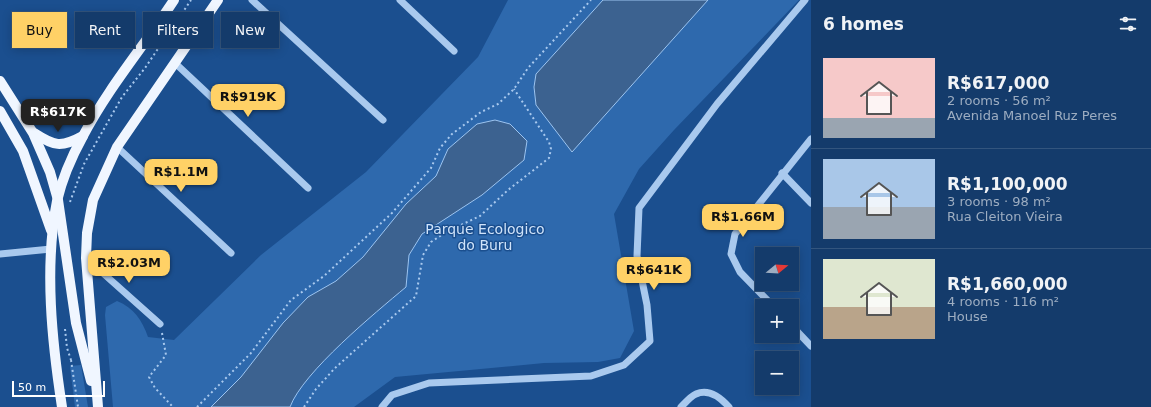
<!DOCTYPE html>
<meta charset="utf-8">
<style>
:root{--surface:#143b6b;--page:#1d4271;--text:#f1f3f6;--muted:#9dadc1;--line:#33557e;--accent:#ffd166}
body{margin:0;font-family:"DejaVu Sans",sans-serif;background:var(--page);color:var(--text);height:100vh;display:flex;flex-direction:column;font-size:15px;white-space:nowrap}
*{box-sizing:border-box;margin:0}
p{font-size:13px;color:var(--muted)}
.icon{flex:none;width:22px;height:22px;fill:none;stroke:currentColor;stroke-width:2;stroke-linecap:round;stroke-linejoin:round}
.map{position:relative;flex:1;overflow:hidden}
.panel{display:flex;flex-direction:column;background:var(--surface);width:340px}
.panel>*{flex:none}
.banner{position:absolute;left:12px;top:12px;width:380px;height:36px;display:flex;gap:8px}
.needle{width:26px;rotate:72deg}
.tools{position:absolute;left:755px;top:247px;display:grid;gap:8px}
.tools a{display:grid;place-items:center;width:44px;height:44px;border-radius:0px;background:var(--surface);box-shadow:0 2px 10px #0003,0 0 0 1px var(--line);font-size:20px}
.scale{position:absolute;left:12px;bottom:10px;width:93px;box-sizing:border-box;padding-left:4px;border:2px solid #fff;border-top:0;font-size:11px;line-height:14px;white-space:nowrap;color:#fff;-webkit-text-stroke:3px #1b4f8f;paint-order:stroke}
.price{position:absolute;translate:-50% -34px;padding:0 9px;border-radius:8px;background:var(--accent);color:#111;font-size:13px;line-height:26px;filter:drop-shadow(0 1px 2px #0008)}
.price::after{content:'';position:absolute;left:50%;top:24px;width:12px;height:9px;margin-left:-6px;background:inherit;clip-path:polygon(0 0,100% 0,50% 100%)}
.price.selected{background:#222;color:#fff}
ul{padding:0;list-style:none}
li{display:flex;align-items:center;gap:12px;height:100px;padding:0 12px}
li+li{border-top:1px solid var(--line)}
li span{display:grid;place-items:center;flex:none;width:112px;height:80px;border-radius:0px;color:#555}
li>.icon{margin-inline-start:auto}
span .icon{width:48px;height:48px;fill:#fffc;stroke-width:1}
li b{font-size:17px}
h2{display:flex;justify-content:space-between;align-items:center;height:48px;padding:0 12px;font-size:17px}
.pill{padding:0 14px;border-radius:0px;background:var(--surface);box-shadow:0 2px 10px #0003,0 0 0 1px var(--line);font-size:14px;line-height:36px}
.pill.selected{background:var(--accent);color:#111}
main{display:flex;flex:1;min-height:0}
.map>svg:first-child{display:block}
.green{fill:#2e69ad}
.water{fill:#3c6290;stroke:#9cc4f0}
.lines{fill:none;stroke-linecap:round;stroke-linejoin:round}
.path{stroke:#a9c9ee;stroke-width:2;stroke-dasharray:2 3;stroke-linecap:butt}
.minor{stroke:#a9c9ee;stroke-width:7}
.major{stroke:#f0f6ff;stroke-width:10}
.labels{text-anchor:middle;stroke-width:3;stroke-linejoin:round;paint-order:stroke}
.park-label{font-size:14px;fill:#cfe3fa;stroke:#1b4f8f}
</style>
<main>
<div class="map">
<svg width="811" height="407" viewBox="0 0 811 407">
<rect width="100%" height="100%" fill="#1b4f8f"/>
<g class="green">
<path d="M508,0H799L674,130L639,169L614,214L634,331L620,358L598,362L544,363L395,377L354,407H113L105,315L106,307L117,301C134,308 142,320 148,337L174,340L261,255L366,172L478,57Z"/>
<polygon points="81,365 88,407 75,407 70,366"/>
</g>
<g class="water">
<polygon points="603,0 708,0 572,152 536,105 534,87 536,74"/>
<path d="M495,120L510,124L527,141L524,160L482,195L422,234L409,255L406,287C375,313 303,372 290,407H211L241,377L283,323L308,297L336,281L363,257L406,204L436,176L448,149L477,124Z"/>
</g>
<g class="lines">
<g class="path">
<polyline points="70,202 84,164 122,97 145,68 191,0"/>
<polyline points="65,329 67,348 71,360"/>
<polyline points="162,333 166,355 149,377 155,388 173,407"/>
<polyline points="71,360 78,407"/>
<polyline points="197,407 251,353 291,300 324,276 392,213 431,168 440,148 452,134 481,112 498,104 514,89 528,68 591,0"/>
<polyline points="304,407 316,389 335,368 416,296 423,255 431,242 446,232 480,216 508,190 549,158 551,149 549,142 514,89"/>
</g>
<g class="minor">
<polyline points="252,0 383,120"/>
<polyline points="400,0 454,51"/>
<polyline points="175,63 308,188"/>
<polyline points="117,147 231,253"/>
<polyline points="782,173 811,203"/>
<polyline points="0,254 51,249"/>
<polyline points="86,258 160,324"/>
<polyline points="773,306 740,272 731,254 735,234 811,139"/>
<polyline points="792,326 811,346"/>
<polyline points="382,407 392,395 429,383 591,376 624,365 650,341 647,305 637,256 639,208 717,104 805,0"/>
<path d="M681,407C685,403 691,396 696,394C709,388 721,398 729,407"/>
</g>
<g class="major">
<polyline points="0,81 33,133 50,172 58,200 76,323 91,381"/>
<polyline points="0,111 23,151 51,230"/>
<path d="M34,133C54,146 61,148 83,136"/>
<path d="M62,407C52,342 44,267 57,201C62,179 72,156 83,136C108,88 144,46 174,0"/>
<polyline points="98,407 86,258 87,233 93,200 117,147 218,0"/>
</g>
</g>
<g class="labels">
<g class="park-label">
<text x="485" y="234">Parque Ecologico<tspan x="485" dy="16">do Buru</tspan></text>
</g>
</g>
</svg>
<div class="tools">
<a><svg class="needle" viewBox="-14 -14 28 28"><path d="M0-13l5 13h-10z" fill="#e53935"/><path d="M0 13l5-13h-10z" fill="#9dadc1"/></svg></a>
<a>+</a>
<a>−</a>
</div>
<div class="scale">50 m</div>
<b class="price" style="left:248px;top:118px">R$919K</b>
<b class="price selected" style="left:58px;top:133px">R$617K</b>
<b class="price" style="left:181px;top:193px">R$1.1M</b>
<b class="price" style="left:743px;top:238px">R$1.66M</b>
<b class="price" style="left:129px;top:284px">R$2.03M</b>
<b class="price" style="left:654px;top:291px">R$641K</b>
<div class="banner">
<a class="pill selected">Buy</a>
<a class="pill">Rent</a>
<a class="pill">Filters</a>
<a class="pill">New</a>
</div>
</div>
<section class="panel">
<h2>6 homes<svg class="icon" aria-label="filters" viewBox="0 0 24 24"><path d="M4 7h16M4 17h16"/><circle cx="9" cy="7" r="2"/><circle cx="15" cy="17" r="2"/></svg></h2>
<ul>
<li><span style="background:linear-gradient(#f6c9c9 75%,#9aa5b1 0)"><svg class="icon" aria-label="home" viewBox="0 0 24 24"><path d="M3 11l9-7 9 7M6 9v11h12V9"/></svg></span><div><b>R$617,000</b><p>2 rooms · 56 m²</p><p>Avenida Manoel Ruz Peres</p></div></li>
<li><span style="background:linear-gradient(#a9c7e8 60%,#9aa5b1 0)"><svg class="icon" aria-label="home" viewBox="0 0 24 24"><path d="M3 11l9-7 9 7M6 9v11h12V9"/></svg></span><div><b>R$1,100,000</b><p>3 rooms · 98 m²</p><p>Rua Cleiton Vieira</p></div></li>
<li><span style="background:linear-gradient(#dfe7d0 60%,#b9a48a 0)"><svg class="icon" aria-label="home" viewBox="0 0 24 24"><path d="M3 11l9-7 9 7M6 9v11h12V9"/></svg></span><div><b>R$1,660,000</b><p>4 rooms · 116 m²</p><p>House</p></div></li>
</ul>
</section>
</main>
